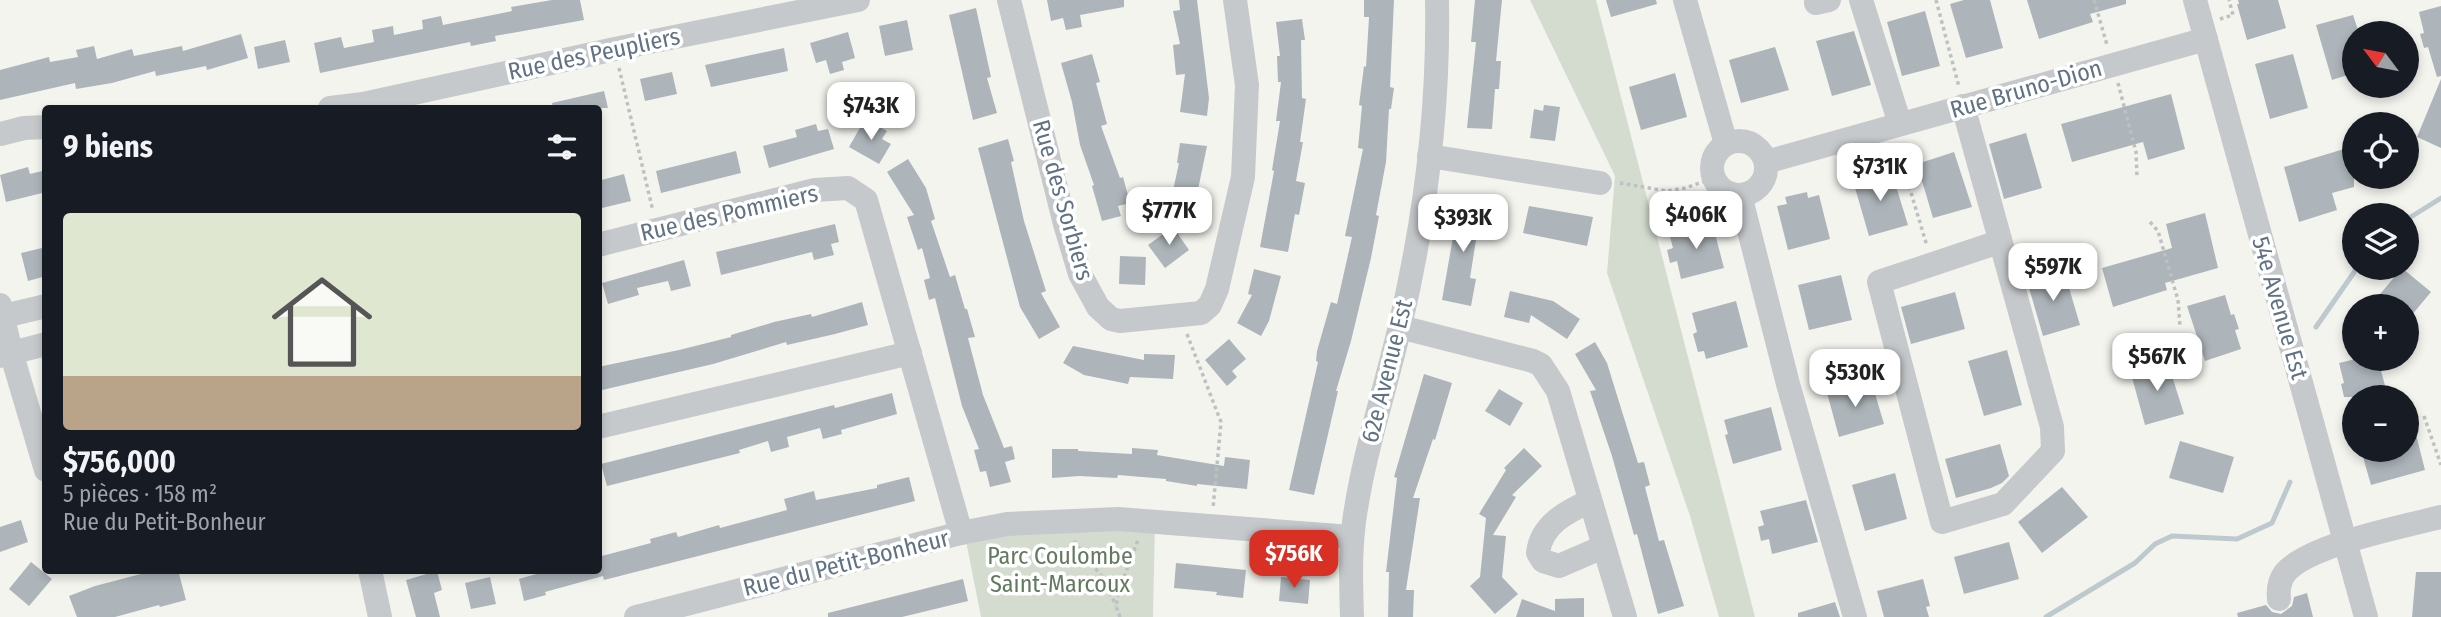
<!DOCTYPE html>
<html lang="fr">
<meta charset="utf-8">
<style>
:root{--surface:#171b24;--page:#242831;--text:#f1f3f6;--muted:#9ea1a6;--accent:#d93025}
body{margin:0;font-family:"Fira Sans Condensed",sans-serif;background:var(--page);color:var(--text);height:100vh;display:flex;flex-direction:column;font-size:26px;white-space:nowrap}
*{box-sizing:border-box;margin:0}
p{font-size:23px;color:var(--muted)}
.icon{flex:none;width:38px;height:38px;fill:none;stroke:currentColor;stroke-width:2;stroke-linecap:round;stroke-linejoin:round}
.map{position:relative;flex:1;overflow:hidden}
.drawer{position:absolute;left:42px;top:105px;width:560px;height:469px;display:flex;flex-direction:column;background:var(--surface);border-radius:7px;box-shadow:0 4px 10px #0003}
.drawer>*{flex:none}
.needle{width:46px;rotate:302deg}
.fabs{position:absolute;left:2342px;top:21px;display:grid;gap:14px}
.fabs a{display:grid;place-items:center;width:77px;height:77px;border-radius:50%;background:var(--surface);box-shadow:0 4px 10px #0003;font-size:35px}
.price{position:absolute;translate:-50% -60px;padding:0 16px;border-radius:14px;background:#fff;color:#222;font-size:23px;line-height:46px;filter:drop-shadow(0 2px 4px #0008)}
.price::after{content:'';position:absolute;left:50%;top:42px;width:21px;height:16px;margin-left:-10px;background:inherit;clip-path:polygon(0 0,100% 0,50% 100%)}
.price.on{background:var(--accent);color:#fff}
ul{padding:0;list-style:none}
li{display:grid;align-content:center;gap:14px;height:371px;padding:0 21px}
li span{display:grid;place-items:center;height:217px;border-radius:7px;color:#555}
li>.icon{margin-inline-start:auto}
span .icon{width:126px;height:126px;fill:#fffc;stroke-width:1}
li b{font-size:30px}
h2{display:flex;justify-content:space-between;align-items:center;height:84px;padding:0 21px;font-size:30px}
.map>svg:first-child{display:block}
.green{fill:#d4dcd0}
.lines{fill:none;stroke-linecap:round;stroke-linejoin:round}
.stream{stroke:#bec9ce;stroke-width:5}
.building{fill:#adb5ba}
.path{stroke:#bec0c2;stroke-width:3.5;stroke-dasharray:3.5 3.5;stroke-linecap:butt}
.minor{stroke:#c6c9cc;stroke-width:24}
.labels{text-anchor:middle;stroke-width:7;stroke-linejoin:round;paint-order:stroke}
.street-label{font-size:24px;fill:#607283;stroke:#fff}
.park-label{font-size:24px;fill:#637a60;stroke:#fff}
</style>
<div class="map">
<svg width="2441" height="617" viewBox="0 0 2441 617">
<rect width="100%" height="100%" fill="#f4f4ef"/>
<g class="green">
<polygon points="1530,0 1596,0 1755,617 1719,617 1690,516 1607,273 1615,176"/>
<polygon points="1059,523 1155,524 1153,617 981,617 966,541"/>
</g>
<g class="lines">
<g class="stream">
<polyline points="2406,220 2441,198"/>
<polyline points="2316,327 2357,268"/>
<polyline points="2046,617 2135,563 2155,544 2172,536 2237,539 2272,523 2290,482"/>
</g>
</g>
<g class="building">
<polygon points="552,0 580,0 584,20 495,36 496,41 471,46 470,42 320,73 314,43 341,37 344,48 374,42 372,30 393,26 394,35 423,29 422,20 441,16 443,25 512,11 511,7"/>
<polygon points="1047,0 1124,0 1124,7 1080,15 1082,27 1066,30 1063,18 1051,21"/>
<polygon points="1179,0 1197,0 1209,98 1207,116 1180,112 1185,74 1176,75 1173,45 1180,44 1173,11 1180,10"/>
<polygon points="1364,0 1394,0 1390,87 1394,88 1391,109 1389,109 1386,162 1376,215 1379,216 1371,258 1351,341 1336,391 1338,391 1314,495 1289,490 1318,362 1316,361 1317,351 1331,302 1337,304 1352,237 1345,236 1363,149 1358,148 1362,106 1359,105 1364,66 1366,67 1369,17 1364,17"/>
<polygon points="1475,0 1502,0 1496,61 1501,61 1499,89 1495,89 1492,129 1467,128 1476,42 1471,42"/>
<polygon points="1606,0 1656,0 1657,4 1611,17"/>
<polygon points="1964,0 1990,0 2003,48 1966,58 1950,4"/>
<polygon points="2027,0 2126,0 2126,4 2090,14 2093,22 2039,39"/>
<polygon points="2238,0 2278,0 2286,28 2247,40 2237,4 2239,4"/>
<polygon points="2441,6 2441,76 2437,77 2428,47 2424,48 2420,34 2424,33 2419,12"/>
<polygon points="976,8 991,77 987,78 997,113 973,120 949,15"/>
<polygon points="1925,11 1940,66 1902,76 1887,22"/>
<polygon points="2353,15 2359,33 2354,33 2354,73 2332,80 2316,25"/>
<polygon points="1302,19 1305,40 1301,40 1302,98 1306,99 1300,142 1303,142 1296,181 1305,183 1299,215 1295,214 1288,252 1260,247 1274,171 1272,170 1280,121 1276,121 1281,82 1278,82 1277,56 1280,56 1276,22"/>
<polygon points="907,20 913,50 885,56 879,26"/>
<polygon points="1854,31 1871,85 1832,96 1816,41"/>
<polygon points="848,32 855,58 842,62 844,70 830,74 826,60 816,63 810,43"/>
<polygon points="241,34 248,58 207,70 206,66 156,76 155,71 112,83 76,89 75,83 0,100 0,70 49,57 50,62 78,57 76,50 94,46 97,59 132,49 134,56 182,46 183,51"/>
<polygon points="285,40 290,62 258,69 254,47"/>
<polygon points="1775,47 1789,90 1741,103 1729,60"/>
<polygon points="784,48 788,71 711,87 705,65"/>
<polygon points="1092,54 1100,82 1096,83 1107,124 1101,126 1120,178 1123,177 1130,203 1118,206 1121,216 1102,221 1092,186 1094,185 1080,145 1072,102 1061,63"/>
<polygon points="2293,54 2308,108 2270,119 2255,64"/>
<polygon points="672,72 677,94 645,101 640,79"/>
<polygon points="1675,73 1687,117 1641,130 1629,87"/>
<polygon points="2441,79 2441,148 2417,137"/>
<polygon points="604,91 608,108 553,108 552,103"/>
<polygon points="2171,94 2185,149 2148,160 2143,142 2072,162 2061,124"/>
<polygon points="1544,105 1560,107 1555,141 1530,138 1534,109 1543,111"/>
<polygon points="865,119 887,131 882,139 891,144 879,164 849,147"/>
<polygon points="816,124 818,131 828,129 834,149 769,168 763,146 797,137 795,130"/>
<polygon points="2026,133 2042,188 2004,199 1989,144"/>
<polygon points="1008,139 1014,161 1011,162 1024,221 1046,291 1041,293 1060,327 1039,339 1020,307 978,148"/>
<polygon points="1180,143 1207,146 1193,214 1169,209 1179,163 1177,163"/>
<polygon points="2354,146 2354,187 2332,193 2337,210 2299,222 2284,167"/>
<polygon points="736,151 741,173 661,193 656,171"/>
<polygon points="1954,152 1972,207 1933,218 1917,164"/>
<polygon points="908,159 926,188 935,219 931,221 950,277 955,275 965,309 967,309 975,337 968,338 983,395 1004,448 1012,446 1015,459 1005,462 1011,482 990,487 986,471 980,472 974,450 979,449 962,406 935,298 929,300 924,280 930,278 922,248 918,250 907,217 914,215 887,172"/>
<polygon points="28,167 30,174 46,170 46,192 6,202 0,175"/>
<polygon points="1891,170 1908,225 1869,236 1853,181"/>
<polygon points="624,174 631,201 598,209 598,181"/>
<polygon points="1807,192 1808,198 1819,195 1830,239 1788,250 1777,206 1787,204 1785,197"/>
<polygon points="1460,197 1482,202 1470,278 1476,279 1471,306 1442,300"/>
<polygon points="1529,206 1593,217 1587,246 1523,233"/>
<polygon points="2205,213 2218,268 2165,283 2167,290 2113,307 2102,268 2172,248 2166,224"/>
<polygon points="1712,222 1724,268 1681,279 1677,261 1670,263 1667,250 1673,248 1669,233"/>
<polygon points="835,224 839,242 831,244 834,255 814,260 812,252 721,275 716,252"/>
<polygon points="1173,227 1189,250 1165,268 1148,245"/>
<polygon points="46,247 46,276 28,281 21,253"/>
<polygon points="1120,256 1146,257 1145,285 1119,284"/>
<polygon points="684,260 691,286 671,291 668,281 637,288 639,295 608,304 602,283"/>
<polygon points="2402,268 2431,292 2406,322 2406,306 2370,306"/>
<polygon points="1254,269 1281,276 1269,321 1261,336 1237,323 1252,295 1248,294"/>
<polygon points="2064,271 2080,325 2043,336 2027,281"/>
<polygon points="1841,275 1852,320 1809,330 1798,285"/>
<polygon points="1510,291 1553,301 1580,319 1567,339 1531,315 1529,323 1504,317"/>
<polygon points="1955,292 1965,329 1911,344 1901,307"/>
<polygon points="2225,295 2231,315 2234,314 2239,329 2235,330 2241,349 2205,361 2187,306"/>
<polygon points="1736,301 1748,347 1706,359 1704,351 1698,352 1693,334 1697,332 1692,313"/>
<polygon points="862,302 868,325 835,334 787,345 786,342 713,364 598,391 598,367 679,350 731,337 731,335 774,322 811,314 812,317"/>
<polygon points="1229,339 1246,359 1232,371 1237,377 1227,386 1205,360"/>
<polygon points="1595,342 1607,363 1638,463 1644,462 1650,485 1645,487 1659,541 1664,540 1684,606 1658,614 1637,534 1634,535 1612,456 1590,391 1596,390 1575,354"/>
<polygon points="1073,346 1144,360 1144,354 1175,355 1173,379 1130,377 1128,384 1084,375 1063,363"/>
<polygon points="2007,350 2022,405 1984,416 1968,361"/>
<polygon points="2356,359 2378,359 2388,397 2344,397 2341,384 2344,383 2339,363"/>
<polygon points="2167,360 2184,414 2145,425 2130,370"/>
<polygon points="1424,374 1452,383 1435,440 1433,439 1413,498 1420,498 1406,590 1414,590 1413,617 1388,617 1389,572 1386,572 1397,478 1394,477"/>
<polygon points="1871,380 1884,424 1839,437 1827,393"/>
<polygon points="1499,389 1523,403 1510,426 1485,411"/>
<polygon points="892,393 897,414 841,430 842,434 823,439 820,428 787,437 789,447 771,452 768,441 739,450 740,453 607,486 601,464 834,405 835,408"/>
<polygon points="1771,407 1782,450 1733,464 1725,435 1728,434 1724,420"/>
<polygon points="2411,415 2425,470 2371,485 2361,450 2406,450 2406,416"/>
<polygon points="2180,441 2234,457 2223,493 2169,478"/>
<polygon points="2000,444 2009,476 2002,483 1991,488 1956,498 1945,459"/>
<polygon points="1132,448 1158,450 1157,455 1224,466 1225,457 1250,460 1247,489 1197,484 1197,486 1166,481 1166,479 1118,475 1117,478 1079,476 1052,478 1052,449 1078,449 1078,451 1132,454"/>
<polygon points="1524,448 1542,466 1512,495 1516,497 1493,535 1506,536 1502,577 1518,594 1495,614 1470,586 1480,577 1486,518 1479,514 1506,470 1504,468"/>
<polygon points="1895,473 1907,519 1865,531 1852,485"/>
<polygon points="909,477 915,501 604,580 603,576 545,592 546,595 524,601 519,579 550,570 598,570 598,557 651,543 650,539 676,532 678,537 719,525 720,528 787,510 784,499 814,491 816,500 877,488 877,485"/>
<polygon points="2062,487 2088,517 2042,553 2018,522"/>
<polygon points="1806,500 1818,542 1772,554 1769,539 1761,541 1758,527 1764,525 1760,511"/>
<polygon points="21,520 28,542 0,552 0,527"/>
<polygon points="2009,542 2019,579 1964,594 1954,557"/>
<polygon points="31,562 52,579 29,606 9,589"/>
<polygon points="1176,563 1246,570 1243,598 1216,595 1217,592 1174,588"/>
<polygon points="156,570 178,570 186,600 160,607 159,605 115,617 77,617 69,596 95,586"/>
<polygon points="437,571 442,590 434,593 440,617 416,617 406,580"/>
<polygon points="2416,572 2441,572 2441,617 2412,617"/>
<polygon points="490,577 496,604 471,609 465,583"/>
<polygon points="1281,577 1310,580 1308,604 1279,601"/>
<polygon points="963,579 968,601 902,617 828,617 828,613"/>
<polygon points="1923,579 1930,606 1926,607 1929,617 1884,617 1877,591"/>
<polygon points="2307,593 2313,617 2238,617 2237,613 2266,605 2272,612 2281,614 2292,606 2294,597"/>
<polygon points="1584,598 1584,617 1516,617 1522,599 1555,611 1555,599"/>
<polygon points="1835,602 1840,617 1798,617 1798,613"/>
</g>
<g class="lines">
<g class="path">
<polyline points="1936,0 1959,87"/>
<polyline points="2094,0 2107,45"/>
<polyline points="2220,19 2233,15 2229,0"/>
<polyline points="619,68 653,211"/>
<polyline points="2118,83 2136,152 2137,176"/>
<polyline points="1897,146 1927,246"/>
<polyline points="1620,183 1667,191 1685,188 1714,178"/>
<polyline points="2150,222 2158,231 2178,300 2180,327"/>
<polyline points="1187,334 1221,422 1213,508"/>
<polyline points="2424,416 2441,465"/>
<polyline points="1074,541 1103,578 1116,606"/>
<polyline points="1120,617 1116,606 1119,591 1138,540"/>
</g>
<g class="minor">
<polyline points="1009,0 1065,224 1080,274 1098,307 1111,319 1120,321 1201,313 1210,305 1217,289 1243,177 1247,85 1235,0"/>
<polyline points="1685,0 1726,144"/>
<polyline points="1861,0 1900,124"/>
<polyline points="2195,0 2366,617"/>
<polyline points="1816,3 1829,0"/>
<polyline points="1963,106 2052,427 2053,451 2003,504 1942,522 1879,282 1999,242"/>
<polyline points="330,108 363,104 615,49 858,0"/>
<polyline points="0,134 24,128 46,127"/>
<circle cx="1739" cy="168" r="27"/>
<polyline points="1429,156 1600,183"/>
<polyline points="1766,162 2206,39"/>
<polyline points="1740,195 1788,384 1855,617"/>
<polyline points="598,245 815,190 848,188 866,200 961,533"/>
<polyline points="0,305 11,352 46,470"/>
<polyline points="4,316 46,306"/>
<polyline points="1400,327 1533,361 1541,365 1558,391 1625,617"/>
<polyline points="0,356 46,344"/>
<polyline points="598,427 910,353"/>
<path d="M1590,501C1566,512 1541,525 1538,553L1543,561L1559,566L1603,547"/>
<polyline points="370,570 380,617"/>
<path d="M2279,599C2278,589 2279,581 2285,573C2308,545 2405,526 2441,517"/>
<polyline points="636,617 961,533 1007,524 1118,519 1352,537"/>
<path d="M1352,617C1351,585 1350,553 1354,522C1363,455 1385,391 1400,326C1425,220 1439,109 1437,0"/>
</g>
</g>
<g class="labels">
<g class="street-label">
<text transform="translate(594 54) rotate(-12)" y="8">Rue des Peupliers</text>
<text transform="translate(2026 89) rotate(-16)" y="8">Rue Bruno-Dion</text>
<text transform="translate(1063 200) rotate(74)" y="8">Rue des Sorbiers</text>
<text transform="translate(729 213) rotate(-13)" y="8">Rue des Pommiers</text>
<text transform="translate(2280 308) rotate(74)" y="8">54e Avenue Est</text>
<text transform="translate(1387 371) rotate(-76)" y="8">62e Avenue Est</text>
<text transform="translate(846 563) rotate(-14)" y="8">Rue du Petit-Bonheur</text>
</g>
<g class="park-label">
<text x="1060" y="564">Parc Coulombe<tspan x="1060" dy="28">Saint-Marcoux</tspan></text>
</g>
</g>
</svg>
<div class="fabs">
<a><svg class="needle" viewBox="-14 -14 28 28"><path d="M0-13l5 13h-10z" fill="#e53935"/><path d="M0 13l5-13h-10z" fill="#9ea1a6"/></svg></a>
<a><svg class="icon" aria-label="locate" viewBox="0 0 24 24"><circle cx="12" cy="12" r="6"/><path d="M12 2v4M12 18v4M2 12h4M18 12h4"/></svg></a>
<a><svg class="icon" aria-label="layers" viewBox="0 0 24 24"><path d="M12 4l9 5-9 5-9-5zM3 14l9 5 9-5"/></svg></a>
<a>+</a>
<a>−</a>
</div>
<b class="price" style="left:871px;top:142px">$743K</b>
<b class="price" style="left:1880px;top:203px">$731K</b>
<b class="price" style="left:1169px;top:247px">$777K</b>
<b class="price" style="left:1696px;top:251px">$406K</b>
<b class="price" style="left:1463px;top:254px">$393K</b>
<b class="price" style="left:2053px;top:303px">$597K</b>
<b class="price" style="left:2157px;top:393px">$567K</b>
<b class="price" style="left:1855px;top:409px">$530K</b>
<b class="price on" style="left:1294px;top:590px">$756K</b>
<section class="drawer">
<h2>9 biens<svg class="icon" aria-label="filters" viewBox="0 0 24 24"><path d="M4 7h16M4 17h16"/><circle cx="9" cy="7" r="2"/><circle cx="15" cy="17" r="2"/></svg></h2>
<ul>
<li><span style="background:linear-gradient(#dfe7d0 75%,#b9a48a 0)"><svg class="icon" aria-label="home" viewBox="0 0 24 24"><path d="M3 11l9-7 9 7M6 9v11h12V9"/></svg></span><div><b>$756,000</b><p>5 pièces · 158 m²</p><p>Rue du Petit-Bonheur</p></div></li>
</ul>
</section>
</div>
